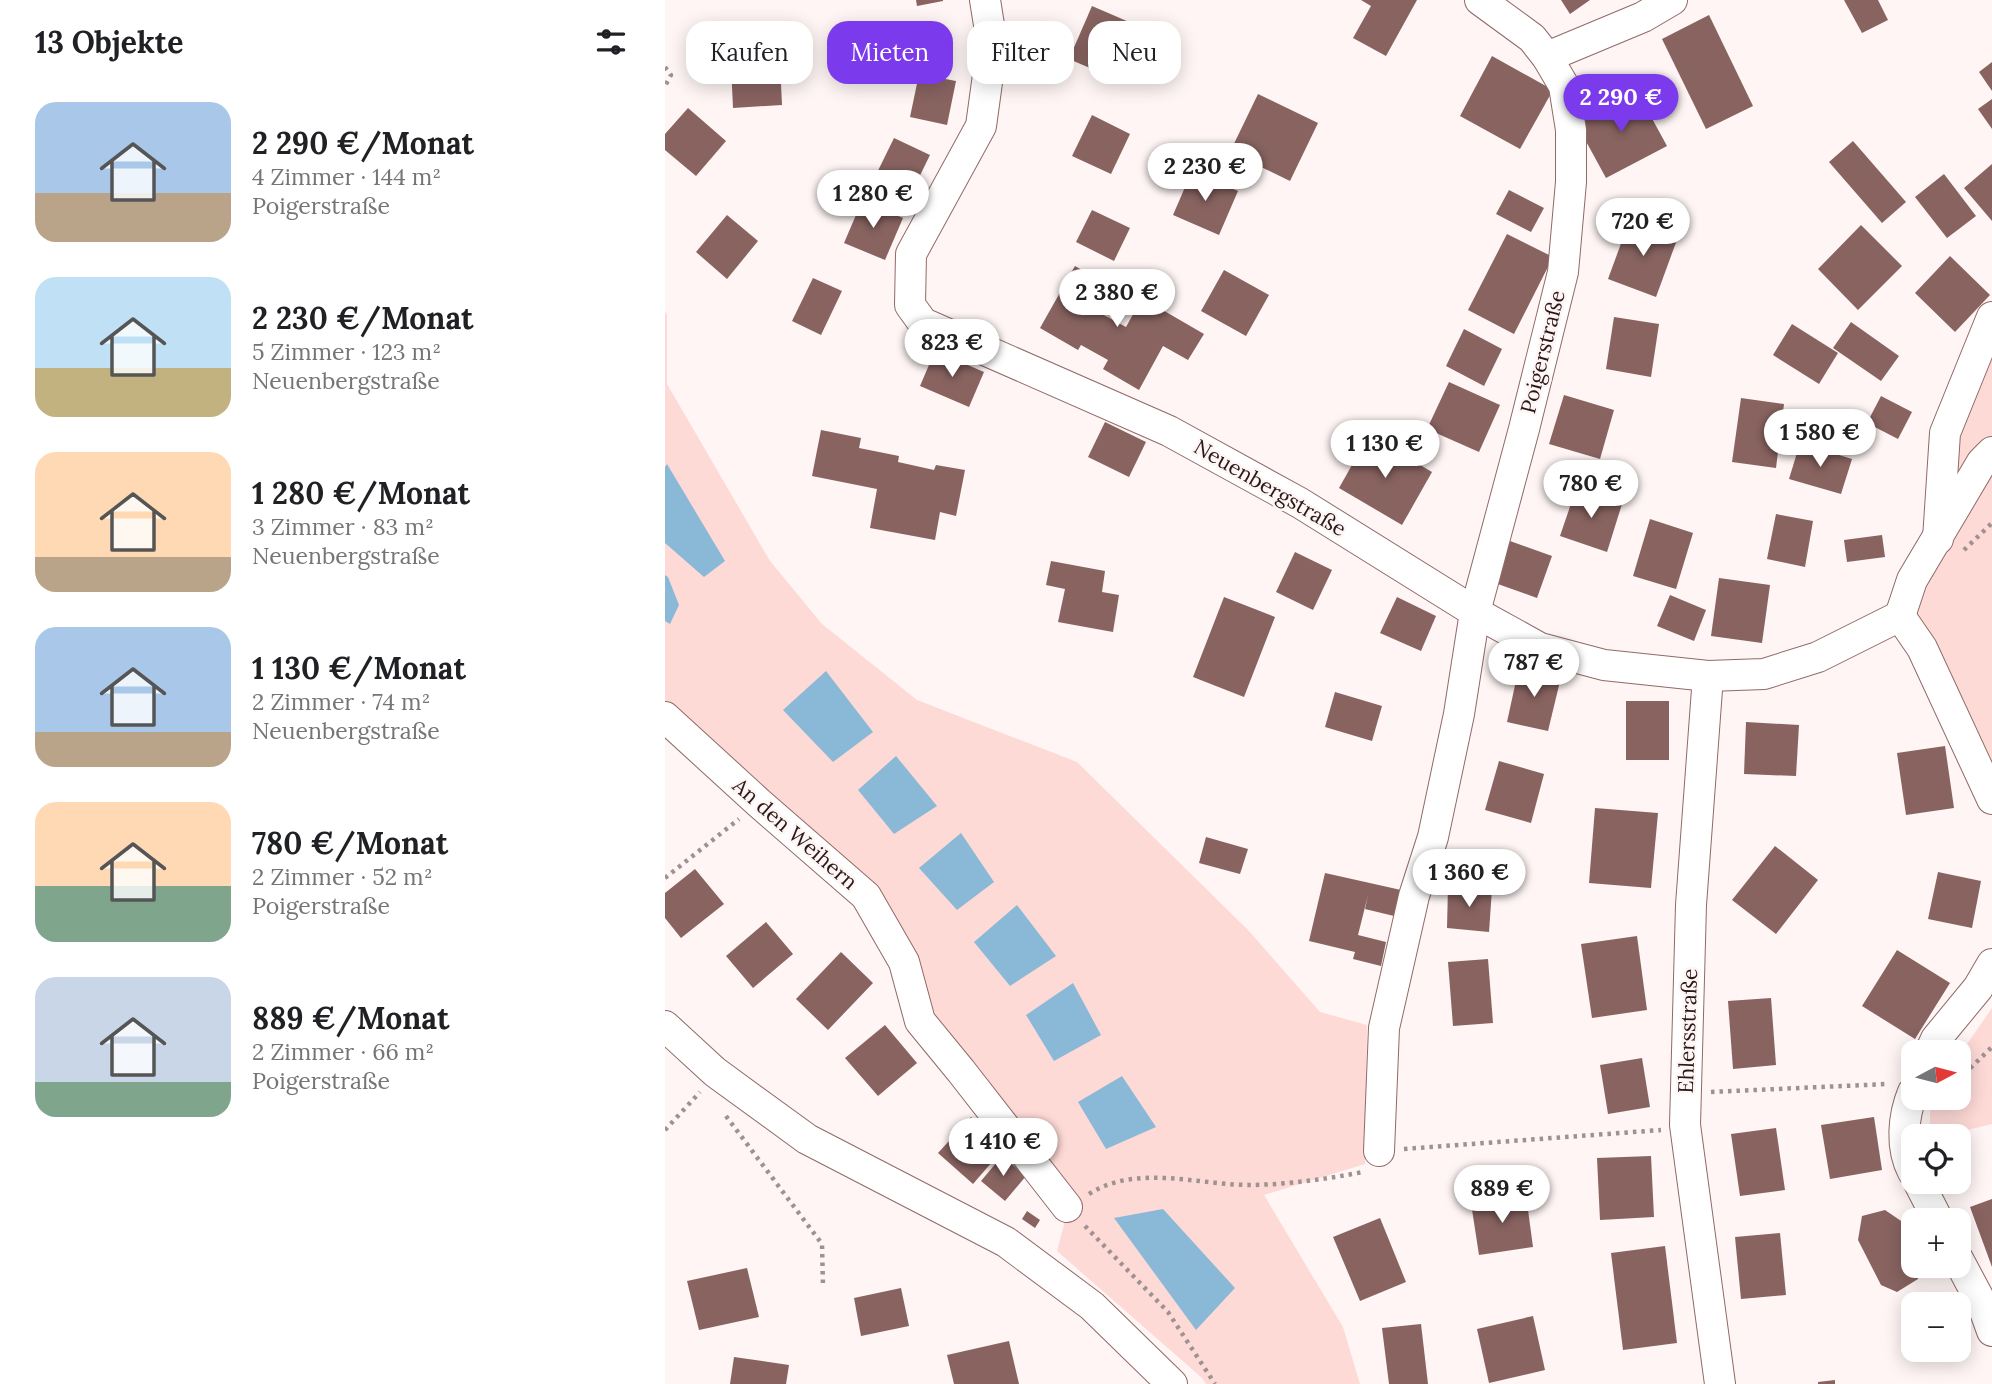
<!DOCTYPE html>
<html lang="de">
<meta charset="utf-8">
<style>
:root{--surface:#fff;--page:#f2f2f2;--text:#202124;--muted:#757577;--accent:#7c3aed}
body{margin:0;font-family:Lora,serif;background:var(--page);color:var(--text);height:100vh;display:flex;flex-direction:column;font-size:26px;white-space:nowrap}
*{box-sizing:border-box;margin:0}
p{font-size:23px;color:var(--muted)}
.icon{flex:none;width:38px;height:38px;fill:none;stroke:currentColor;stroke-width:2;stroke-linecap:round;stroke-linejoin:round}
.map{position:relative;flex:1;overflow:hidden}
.side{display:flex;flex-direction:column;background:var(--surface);width:665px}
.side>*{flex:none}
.guide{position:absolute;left:21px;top:21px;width:665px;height:63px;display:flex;gap:14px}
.needle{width:46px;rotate:83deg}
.tools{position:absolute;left:1236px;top:1040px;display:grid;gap:14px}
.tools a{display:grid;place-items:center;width:70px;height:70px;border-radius:14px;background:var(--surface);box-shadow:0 4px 18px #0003;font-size:35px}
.price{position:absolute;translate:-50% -60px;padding:0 16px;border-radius:24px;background:#fff;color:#222;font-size:23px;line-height:46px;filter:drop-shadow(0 2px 4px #0008)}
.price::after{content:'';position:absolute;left:50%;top:42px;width:21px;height:16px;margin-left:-10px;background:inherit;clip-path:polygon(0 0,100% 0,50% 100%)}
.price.current{background:var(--accent);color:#fff}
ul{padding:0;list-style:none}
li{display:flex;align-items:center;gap:21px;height:175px;padding:0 35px}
li span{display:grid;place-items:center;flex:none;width:196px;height:140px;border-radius:21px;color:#555}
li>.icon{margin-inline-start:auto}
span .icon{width:84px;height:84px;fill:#fffc;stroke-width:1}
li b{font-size:30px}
h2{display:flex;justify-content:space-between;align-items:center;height:84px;padding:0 35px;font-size:30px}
.tag{padding:0 24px;border-radius:21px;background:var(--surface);box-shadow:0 4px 18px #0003;font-size:24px;line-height:63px}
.tag.current{background:var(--accent);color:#fff}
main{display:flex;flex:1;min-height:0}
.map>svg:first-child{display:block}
.green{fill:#fedad7}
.water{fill:#89b9d6}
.building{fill:#886360}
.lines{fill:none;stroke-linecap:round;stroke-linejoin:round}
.minor-casing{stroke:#906a67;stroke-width:32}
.path{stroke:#9e9291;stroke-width:4.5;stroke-dasharray:3.5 5;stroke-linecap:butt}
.minor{stroke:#fff;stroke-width:30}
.labels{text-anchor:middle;stroke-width:5;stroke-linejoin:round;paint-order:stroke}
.street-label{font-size:21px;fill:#281918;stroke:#fef5f4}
</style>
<main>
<section class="side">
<h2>13 Objekte<svg class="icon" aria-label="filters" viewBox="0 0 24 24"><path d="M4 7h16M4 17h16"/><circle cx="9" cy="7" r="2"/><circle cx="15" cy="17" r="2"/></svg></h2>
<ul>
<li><span style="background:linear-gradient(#a9c7e8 65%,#b9a48a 0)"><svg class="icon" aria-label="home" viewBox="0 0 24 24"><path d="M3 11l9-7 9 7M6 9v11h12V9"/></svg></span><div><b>2 290 €/Monat</b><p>4 Zimmer · 144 m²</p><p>Poigerstraße</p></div></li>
<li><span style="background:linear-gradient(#bfe0f5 65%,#c2b280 0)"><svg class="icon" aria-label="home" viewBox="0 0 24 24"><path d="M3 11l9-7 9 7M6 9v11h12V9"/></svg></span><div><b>2 230 €/Monat</b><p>5 Zimmer · 123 m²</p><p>Neuenbergstraße</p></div></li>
<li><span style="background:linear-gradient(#ffd9b3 75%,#b9a48a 0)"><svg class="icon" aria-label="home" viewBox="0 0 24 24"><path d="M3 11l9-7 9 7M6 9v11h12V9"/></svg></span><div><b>1 280 €/Monat</b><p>3 Zimmer · 83 m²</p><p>Neuenbergstraße</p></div></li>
<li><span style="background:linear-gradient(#a9c7e8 75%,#b9a48a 0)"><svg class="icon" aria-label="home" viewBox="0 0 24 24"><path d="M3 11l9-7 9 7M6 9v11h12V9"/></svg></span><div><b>1 130 €/Monat</b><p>2 Zimmer · 74 m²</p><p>Neuenbergstraße</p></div></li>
<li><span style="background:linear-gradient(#ffd9b3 60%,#7fa58c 0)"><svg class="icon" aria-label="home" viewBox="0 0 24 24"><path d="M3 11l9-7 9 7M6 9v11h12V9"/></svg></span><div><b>780 €/Monat</b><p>2 Zimmer · 52 m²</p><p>Poigerstraße</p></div></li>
<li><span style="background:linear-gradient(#c9d6e8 75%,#7fa58c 0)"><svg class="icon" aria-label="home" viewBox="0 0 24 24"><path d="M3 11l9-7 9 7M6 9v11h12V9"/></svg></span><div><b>889 €/Monat</b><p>2 Zimmer · 66 m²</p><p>Poigerstraße</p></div></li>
</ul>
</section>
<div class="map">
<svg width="1327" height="1384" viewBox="0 0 1327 1384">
<rect width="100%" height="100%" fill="#fef5f4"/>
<g class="green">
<polygon points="0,311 2,315 2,384 105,561 157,624 252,700 412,762 583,930 655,1012 702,1025 700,1164 599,1195 678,1327 695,1384 541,1384 537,1378 392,1251 401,1217 265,1009 248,963 0,717"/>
<polygon points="1327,316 1327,776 1246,611"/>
<polygon points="1327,1008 1327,1124 1277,1136 1264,1136 1266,1097 1293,1097 1293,1057"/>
</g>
<g class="water">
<polygon points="2,464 60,561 39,577 0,543 0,467"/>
<polygon points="0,575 3,577 14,605 5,624 0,621"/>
<polygon points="161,671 208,732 168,762 118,710"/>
<polygon points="231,756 272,806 229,834 193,790"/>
<polygon points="296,833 329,882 292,910 254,868"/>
<polygon points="352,905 391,956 345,986 309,942"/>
<polygon points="408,983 436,1035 389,1061 361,1015"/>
<polygon points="457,1076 491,1127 441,1149 413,1102"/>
<polygon points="498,1209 570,1288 531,1330 449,1218"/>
</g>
<g class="building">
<polygon points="251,0 278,0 278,1 252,6"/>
<polygon points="696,0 752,0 721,56 688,38 706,6"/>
<polygon points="896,0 925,0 905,14"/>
<polygon points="1179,0 1213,0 1223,20 1197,33"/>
<polygon points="427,6 478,28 455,81 404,59"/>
<polygon points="1044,15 1088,106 1041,129 997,39"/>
<polygon points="114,41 117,105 68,108 65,43"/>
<polygon points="827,56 888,90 855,149 795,116"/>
<polygon points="1327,62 1327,91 1314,72"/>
<polygon points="254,74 291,81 282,125 245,117"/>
<polygon points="972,91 1002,146 941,178 911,123"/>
<polygon points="593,94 653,123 625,181 565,152"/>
<polygon points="1327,99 1327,129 1313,109"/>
<polygon points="23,108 61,141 31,176 0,150 0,134"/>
<polygon points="427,115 465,134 446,174 407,156"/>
<polygon points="229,138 265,155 243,200 207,183"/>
<polygon points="1188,141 1241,202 1217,223 1164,162"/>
<polygon points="1327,164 1327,221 1299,188"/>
<polygon points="527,171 573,191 554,235 508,215"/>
<polygon points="1279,174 1311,216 1282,238 1250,197"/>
<polygon points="844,190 879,208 866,232 831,214"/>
<polygon points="197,201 238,218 220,260 179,243"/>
<polygon points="427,210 465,228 449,261 411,242"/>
<polygon points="62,215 93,241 62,279 31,252"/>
<polygon points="965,219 1013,237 991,297 943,279"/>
<polygon points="1196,225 1237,266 1193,310 1153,269"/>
<polygon points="842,234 888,257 849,334 803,310"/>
<polygon points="1285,256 1325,295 1290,332 1250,293"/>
<polygon points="410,266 449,289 435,313 461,327 477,298 539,334 523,360 498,346 474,390 438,369 443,360 416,345 413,350 375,328"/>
<polygon points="559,270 604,295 581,336 536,311"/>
<polygon points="148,278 177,291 156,335 127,321"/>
<polygon points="949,317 994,324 986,377 941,369"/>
<polygon points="1186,322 1234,356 1216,381 1168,348"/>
<polygon points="1127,324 1173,353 1154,384 1108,355"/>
<polygon points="799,329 837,349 819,386 781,366"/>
<polygon points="270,351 319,372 304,407 255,386"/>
<polygon points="784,382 835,405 814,452 762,429"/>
<polygon points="899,395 949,410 935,459 884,444"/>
<polygon points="1216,396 1247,412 1233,439 1202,423"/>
<polygon points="1076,398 1119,404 1111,468 1067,462"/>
<polygon points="440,422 481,442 464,477 423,457"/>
<polygon points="156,430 196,438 194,448 234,456 233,462 269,470 271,465 300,470 291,516 275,512 270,540 205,528 212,489 147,476"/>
<polygon points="704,435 767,472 737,525 674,488"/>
<polygon points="1135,443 1187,459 1176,494 1124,479"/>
<polygon points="911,489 957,504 942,552 895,536"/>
<polygon points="1111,514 1148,521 1140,567 1102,559"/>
<polygon points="985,519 1028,533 1011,589 968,576"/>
<polygon points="1217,535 1220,557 1182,562 1179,540"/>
<polygon points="845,541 887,556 872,598 830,583"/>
<polygon points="630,552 667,570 648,610 611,592"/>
<polygon points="386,561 440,571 437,592 454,595 448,632 393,622 400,589 381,585"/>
<polygon points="1054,578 1105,585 1097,643 1046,636"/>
<polygon points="1005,595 1041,610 1029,641 992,626"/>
<polygon points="559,597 610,617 579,697 528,677"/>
<polygon points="732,597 771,616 756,651 715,633"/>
<polygon points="854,667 896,677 883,731 842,722"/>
<polygon points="670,692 717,706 707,741 660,727"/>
<rect x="961" y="701" width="43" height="59"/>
<polygon points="1081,722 1134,725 1131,776 1079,774"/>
<polygon points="1280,746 1289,808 1241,815 1232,753"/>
<polygon points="834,761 879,774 866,823 820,810"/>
<polygon points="930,808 993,813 986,888 924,883"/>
<polygon points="541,837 583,849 575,874 534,863"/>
<polygon points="1110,846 1153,880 1111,934 1067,900"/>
<polygon points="30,869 59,904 16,938 0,918 0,893"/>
<polygon points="1273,872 1316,881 1307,928 1263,919"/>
<polygon points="660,873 736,890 729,916 700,909 703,895 693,935 721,942 716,966 688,959 690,952 644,941"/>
<polygon points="783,887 827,889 824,932 782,928"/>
<polygon points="101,922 128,954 88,988 61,956"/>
<polygon points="972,936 982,1010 927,1018 916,944"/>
<polygon points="1232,950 1285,983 1250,1039 1197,1006"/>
<polygon points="176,952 208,983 163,1030 131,999"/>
<polygon points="823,959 828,1023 788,1026 783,962"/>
<polygon points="1106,998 1111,1065 1068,1069 1063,1001"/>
<polygon points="220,1025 252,1063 213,1096 180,1058"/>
<polygon points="977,1058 985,1107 943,1114 935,1065"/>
<polygon points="306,1117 340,1147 308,1184 273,1153"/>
<polygon points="1209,1117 1217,1170 1165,1179 1156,1125"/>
<polygon points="1111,1128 1120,1190 1075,1196 1066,1134"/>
<polygon points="337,1156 361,1176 340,1201 316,1181"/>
<polygon points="986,1156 989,1217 935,1220 932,1158"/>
<polygon points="861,1195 868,1247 814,1255 806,1203"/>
<polygon points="1327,1199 1327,1267 1305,1207"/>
<polygon points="1220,1210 1242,1225 1248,1238 1248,1265 1254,1265 1253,1279 1232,1292 1216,1285 1193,1240 1197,1216"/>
<polygon points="362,1211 375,1220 370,1228 357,1219"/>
<polygon points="715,1218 741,1282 695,1301 668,1237"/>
<polygon points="1115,1233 1121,1295 1076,1299 1070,1237"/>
<polygon points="1000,1246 1012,1343 958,1350 946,1253"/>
<polygon points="82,1268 94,1317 34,1330 22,1281"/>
<polygon points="236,1288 244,1326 196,1336 189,1298"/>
<polygon points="868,1316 880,1370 824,1383 812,1329"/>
<polygon points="756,1324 763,1384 724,1384 717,1328"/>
<polygon points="344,1341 354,1384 289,1384 282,1355"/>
<polygon points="69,1357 124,1365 121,1384 65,1384"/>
<polygon points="1170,1380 1170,1384 1153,1384 1153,1382"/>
</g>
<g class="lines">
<defs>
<g id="minor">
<polyline points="320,0 324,25 323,75 316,126 246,254 245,305 258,323 504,431 635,503 810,612 875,648 939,665 1043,676 1099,674 1153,657 1235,616"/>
<polyline points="815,0 867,38 882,57"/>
<polyline points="1273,539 1280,433 1327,317"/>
<polyline points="1235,616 1257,648 1327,799"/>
<polyline points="1235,616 1247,580 1317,462 1327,452"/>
<polyline points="1043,676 1026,905 1020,1125 1055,1384"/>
<polyline points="0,717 94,803 201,896 239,962 255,1021 296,1071 402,1207"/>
<polyline points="0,1026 50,1072 142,1139 341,1242 427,1306 507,1384"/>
<polyline points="1265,1052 1271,1039 1313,988 1327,964"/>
<path d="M1248,1092C1238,1116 1235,1148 1248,1172"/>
<polyline points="714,1151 719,1028 749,896 768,837 794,714 810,612 859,429 898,272 906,182 906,130 899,86 882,57 978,17 1007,0"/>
<polyline points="1253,1181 1273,1220"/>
<polyline points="1293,1259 1318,1306 1327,1331"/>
</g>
</defs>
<use href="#minor" class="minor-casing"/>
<g class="path">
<polyline points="0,67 6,75 0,86"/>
<polyline points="1299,550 1327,523"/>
<polyline points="0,878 74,819"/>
<polyline points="1293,1080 1327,1047"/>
<polyline points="1046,1092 1222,1084"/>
<polyline points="61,1116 157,1244 158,1287"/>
<polyline points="0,1130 35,1092"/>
<polyline points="739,1149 996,1130"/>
<path d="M424,1194C472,1163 536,1186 589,1185C626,1184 662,1179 698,1172"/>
<polyline points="420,1226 503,1312 550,1384"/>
</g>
<use href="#minor" class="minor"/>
</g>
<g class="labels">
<g class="street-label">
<text transform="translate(878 352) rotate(-76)" y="7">Poigerstraße</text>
<text transform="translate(605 488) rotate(30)" y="7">Neuenbergstraße</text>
<text transform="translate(130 834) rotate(41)" y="7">An den Weihern</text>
<text transform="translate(1023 1031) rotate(-88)" y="7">Ehlersstraße</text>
</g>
</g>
</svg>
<div class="tools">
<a><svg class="needle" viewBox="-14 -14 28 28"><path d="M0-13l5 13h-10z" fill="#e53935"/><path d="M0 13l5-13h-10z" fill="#757577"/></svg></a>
<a><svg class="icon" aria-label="locate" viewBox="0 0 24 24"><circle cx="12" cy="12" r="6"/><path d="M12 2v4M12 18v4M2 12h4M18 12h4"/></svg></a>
<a>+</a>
<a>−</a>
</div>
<b class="price current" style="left:956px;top:134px">2 290 €</b>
<b class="price" style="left:540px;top:203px">2 230 €</b>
<b class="price" style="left:208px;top:230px">1 280 €</b>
<b class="price" style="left:978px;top:258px">720 €</b>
<b class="price" style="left:452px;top:329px">2 380 €</b>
<b class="price" style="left:287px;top:379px">823 €</b>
<b class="price" style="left:1155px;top:469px">1 580 €</b>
<b class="price" style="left:720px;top:480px">1 130 €</b>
<b class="price" style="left:926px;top:520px">780 €</b>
<b class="price" style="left:869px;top:699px">787 €</b>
<b class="price" style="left:804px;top:909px">1 360 €</b>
<b class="price" style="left:338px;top:1178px">1 410 €</b>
<b class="price" style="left:837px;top:1225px">889 €</b>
<div class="guide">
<a class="tag">Kaufen</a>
<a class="tag current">Mieten</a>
<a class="tag">Filter</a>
<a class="tag">Neu</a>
</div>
</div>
</main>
